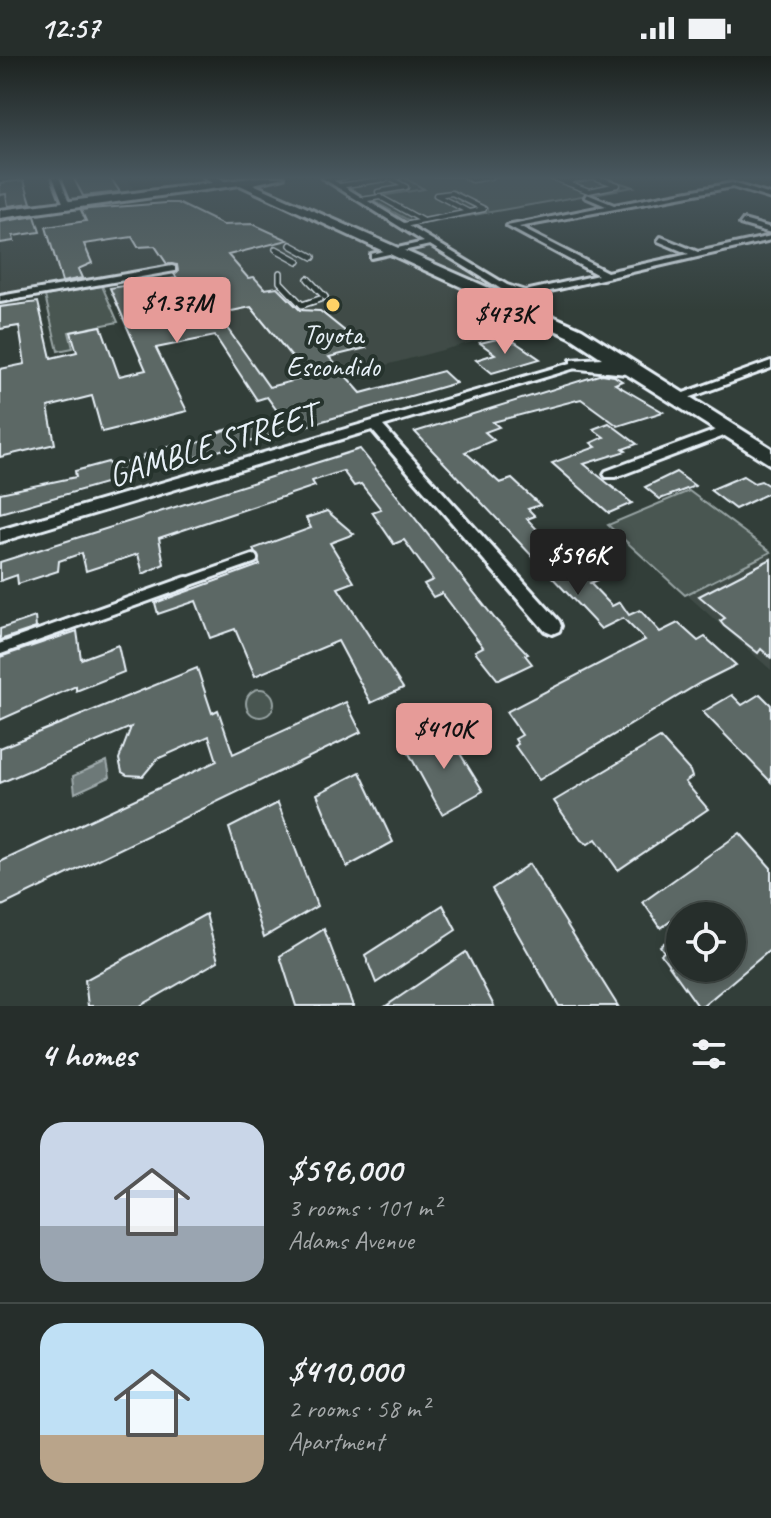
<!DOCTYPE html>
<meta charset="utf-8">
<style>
:root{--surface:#262e2b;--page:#323a37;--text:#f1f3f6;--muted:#a4a8a9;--line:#424a47;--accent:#e69b98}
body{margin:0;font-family:Caveat,sans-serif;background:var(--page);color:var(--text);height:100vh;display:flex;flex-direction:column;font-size:30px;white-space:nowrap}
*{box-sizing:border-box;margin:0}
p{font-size:26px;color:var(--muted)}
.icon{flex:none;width:44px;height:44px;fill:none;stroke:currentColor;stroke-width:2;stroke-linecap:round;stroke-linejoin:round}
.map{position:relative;height:950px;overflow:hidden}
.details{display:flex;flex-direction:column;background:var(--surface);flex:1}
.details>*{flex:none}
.controls{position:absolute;left:666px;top:846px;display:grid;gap:16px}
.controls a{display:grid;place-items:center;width:80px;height:80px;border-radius:50%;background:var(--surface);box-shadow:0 4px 12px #0003,0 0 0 2px var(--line);font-size:40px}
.price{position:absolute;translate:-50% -68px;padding:0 18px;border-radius:8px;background:var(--accent);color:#111;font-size:26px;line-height:52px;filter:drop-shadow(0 2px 4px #0008)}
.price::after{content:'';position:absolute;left:50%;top:48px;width:24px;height:18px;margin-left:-12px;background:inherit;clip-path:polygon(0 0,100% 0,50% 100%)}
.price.selected{background:#222;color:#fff}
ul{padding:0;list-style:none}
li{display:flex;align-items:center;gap:24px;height:200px;padding:0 40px}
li+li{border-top:2px solid var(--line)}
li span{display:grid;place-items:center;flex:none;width:224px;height:160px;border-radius:24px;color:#555}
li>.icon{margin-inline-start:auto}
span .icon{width:96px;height:96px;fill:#fffc;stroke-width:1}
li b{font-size:34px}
h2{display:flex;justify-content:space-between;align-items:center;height:96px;padding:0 40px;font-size:34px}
.status{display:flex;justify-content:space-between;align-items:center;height:56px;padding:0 40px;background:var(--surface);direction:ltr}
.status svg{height:22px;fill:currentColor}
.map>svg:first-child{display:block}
.built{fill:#3f4b46}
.green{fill:#495651;stroke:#98a4a4;stroke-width:2}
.water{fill:#6d7978;stroke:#9ea9ab;stroke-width:2}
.building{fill:#5c6865;stroke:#e8f1f8;stroke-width:2;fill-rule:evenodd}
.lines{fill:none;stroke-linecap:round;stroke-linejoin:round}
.service-far3-casing{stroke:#e8f1f8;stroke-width:7}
.service-far2-casing{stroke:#e8f1f8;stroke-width:8}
.service-far1-casing{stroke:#e8f1f8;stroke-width:14}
.service-casing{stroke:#e8f1f8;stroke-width:16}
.minor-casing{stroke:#e8f1f8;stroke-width:6}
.primary-casing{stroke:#e8f1f8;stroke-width:6}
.motorway-casing{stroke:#e8f1f8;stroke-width:6}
.service-far3{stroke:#26332d;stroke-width:4}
.service-far2{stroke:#26332d;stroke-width:5}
.service-far1{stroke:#26332d;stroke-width:8}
.service{stroke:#26332d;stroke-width:10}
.minor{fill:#26332d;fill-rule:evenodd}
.primary{fill:#26332d;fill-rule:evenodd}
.motorway{fill:#26332d;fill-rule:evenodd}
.poi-dot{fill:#ffd166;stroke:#26332d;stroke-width:3}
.labels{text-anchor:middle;stroke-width:8;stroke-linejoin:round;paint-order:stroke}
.far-poi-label{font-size:28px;fill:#e8f1f8;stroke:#26332d}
.street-label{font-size:34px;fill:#e8f1f8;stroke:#26332d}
</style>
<div class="status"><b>12:57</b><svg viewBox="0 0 49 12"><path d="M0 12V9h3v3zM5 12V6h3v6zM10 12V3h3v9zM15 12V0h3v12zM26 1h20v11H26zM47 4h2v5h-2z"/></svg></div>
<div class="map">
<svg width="771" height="950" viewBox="0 0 771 950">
<rect width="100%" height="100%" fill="#323e39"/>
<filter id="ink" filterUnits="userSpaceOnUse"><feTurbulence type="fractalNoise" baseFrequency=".0125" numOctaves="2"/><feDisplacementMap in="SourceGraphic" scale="16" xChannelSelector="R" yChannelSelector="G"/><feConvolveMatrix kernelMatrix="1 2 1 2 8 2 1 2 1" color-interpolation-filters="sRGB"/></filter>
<g filter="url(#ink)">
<g class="built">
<polygon points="0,121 127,121 137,139 256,123 252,121 402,121 424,132 500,154 408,171 556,264 258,343 172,213 0,243"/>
<polygon points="771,496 771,614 686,538"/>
</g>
<g class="green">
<polygon points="403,121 604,121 633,131 417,169 368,142 424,133"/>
<polygon points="102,230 118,266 69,276 73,292 58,295 45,240"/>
<polygon points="689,435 771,496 685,539 608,469"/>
<circle cx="260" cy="647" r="14"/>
</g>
<polygon class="water" points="107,705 110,721 75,737 73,720"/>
<g class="building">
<polygon points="73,121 110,121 120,136 83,140"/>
<polygon points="24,124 31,147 8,150 6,138 0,139 0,127"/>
<path d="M166,147H178L223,169L253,168L288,184L228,199L248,222L254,221L265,233L277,231L300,254L320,255L366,292L329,301L361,337L443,315L456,327L0,457V437L76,421L75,415L108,406L110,411L144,402L143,399L175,388L177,393L207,384L205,380L247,368L250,372L283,363L267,341L257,344L215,280L156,292L187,355L102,376L92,340L48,351L55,388L0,401V313L25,308L19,270L0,273V251L38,246L51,302L77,296L71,276L101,270L119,320L146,314L110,232L177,222L174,218L178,215L177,209L167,208L155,190L138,191L132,181L84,188L92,207L78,213L82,222L62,226L46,171L86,165L81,154L89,153ZM251,251L308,321L269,331L217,258Z"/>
<polygon points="35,160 40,176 13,180 14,185 0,187 0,166"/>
<polygon points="501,282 509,287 515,286 540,303 492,317 476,304 495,298 480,287"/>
<polygon points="602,318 614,320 622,325 615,328 663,356 618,370 581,343 493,366 499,371 485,376 494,384 465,396 500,427 512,423 540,449 528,453 535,460 527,463 552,489 562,485 572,495 569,496 597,524 590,527 612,550 620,546 629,559 640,554 660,576 678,567 698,585 705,581 736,609 700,627 539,724 515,690 518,688 515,683 522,679 506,656 645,584 623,562 601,573 415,376"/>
<polygon points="609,367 637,388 623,393 626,395 584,408 632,447 609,457 552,407 596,391 591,387 604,381 593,373"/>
<polygon points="360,393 495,563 528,598 525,599 532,608 498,624 475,595 483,591 442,537 433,541 424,528 433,524 404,484 394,488 372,456 381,453 361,428 354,430 343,415 312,425 315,430 159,482 164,508 143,518 138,498 86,515 82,497 59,505 58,515 18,528 17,519 0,525 0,506"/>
<polygon points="676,416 695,430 660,443 645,431"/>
<polygon points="743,420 754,427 761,425 771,431 771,436 735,453 710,434"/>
<polygon points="327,455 354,478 330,487 354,526 338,532 403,632 371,647 338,585 255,620 235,573 210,582 196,545 158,558 155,547 260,509 253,493 311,472 306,462"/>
<polygon points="771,503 771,602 761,593 758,597 724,570 720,565 725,562 699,540"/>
<polygon points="35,561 36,572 0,584 0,573"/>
<polygon points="77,575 81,603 118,589 124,616 76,635 76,630 0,664 0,601"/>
<polygon points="197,612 212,657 218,654 233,698 346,646 361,676 0,851 0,806 217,705 209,680 157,703 143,720 127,719 122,716 119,703 131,671 0,727 0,692"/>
<polygon points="760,638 771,649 771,726 703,656 732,639 742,649"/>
<polygon points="445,673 483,735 442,758 406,692"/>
<polygon points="660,682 690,715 692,721 685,726 708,753 618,814 596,783 588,788 581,784 554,745"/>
<polygon points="360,716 393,786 347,811 317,738"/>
<polygon points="278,747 317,850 264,881 229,772"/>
<polygon points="740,777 771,812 771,893 703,950 698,950 661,898 664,896 660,890 680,875 680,912 732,912 732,860 696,860 690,851 661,872 643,846"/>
<polygon points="529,808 618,950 559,950 492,833"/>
<polygon points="443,849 456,874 376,927 365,899"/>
<polygon points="206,858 218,905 140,950 88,950 85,924"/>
<polygon points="324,873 353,950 296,950 280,900"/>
<polygon points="466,896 494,950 386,950"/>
</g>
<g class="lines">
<defs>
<g id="service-far3">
<polyline points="465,121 472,124 490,121"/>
<polyline points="551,121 589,135 618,129 594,121"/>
<polyline points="328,123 345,121"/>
<polyline points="565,125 592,121"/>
<polyline points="339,130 399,121"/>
<polyline points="378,136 406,131 391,123"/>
<polygon points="452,137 484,153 469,156 436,139"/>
<polyline points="361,144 380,141 423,165"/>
<polyline points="404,169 469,156"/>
</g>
<g id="service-far2">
<polyline points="291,189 313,201"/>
<polyline points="276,193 298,205"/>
<polyline points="280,217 280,226 302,249 320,243"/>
<polyline points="308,223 325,241"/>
</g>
<polyline id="service-far1" points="182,528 253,503"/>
<polyline id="service" points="0,593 187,526"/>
<g id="minor">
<polygon points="53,121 59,121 71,151 64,149"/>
<polygon points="321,121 328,121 507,229 525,235 598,219 507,170 606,150 585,141 587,138 614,149 732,127 771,139 771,143 732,131 519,171 607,216 689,198 658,185 661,181 698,196 771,180 771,184 524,241 501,233 430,189 371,202 371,198 424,186"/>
<polygon points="743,164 771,172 771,177 740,168"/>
<polygon points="172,210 175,211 175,215 0,246 0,240"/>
<polygon points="578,305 582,306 582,310 383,370 559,565 561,570 559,575 552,578 545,575 372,374 0,486 0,474"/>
<polygon points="771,305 771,312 680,345 672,345 670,342"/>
<polygon points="727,370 732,371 732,377 616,421 606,421 604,418 606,415"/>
</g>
<polygon id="primary" points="284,121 253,128 582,273 771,392 771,409 626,318 571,312 571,304 602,302 570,281 240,129 0,162 0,154 258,121"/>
<polygon id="motorway" points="203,121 218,121 229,128 218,131"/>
</defs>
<use href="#service-far3" class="service-far3-casing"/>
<use href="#service-far2" class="service-far2-casing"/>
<use href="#service-far1" class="service-far1-casing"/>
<use href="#service" class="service-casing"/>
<use href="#minor" class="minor-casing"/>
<use href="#primary" class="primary-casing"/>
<use href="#motorway" class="motorway-casing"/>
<use href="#service-far3" class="service-far3"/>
<use href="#service-far2" class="service-far2"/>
<use href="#service-far1" class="service-far1"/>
<use href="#service" class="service"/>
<use href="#minor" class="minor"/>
<use href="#primary" class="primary"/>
<use href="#motorway" class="motorway"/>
</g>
</g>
<linearGradient id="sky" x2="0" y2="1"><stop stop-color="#1c221f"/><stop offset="0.48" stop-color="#49585f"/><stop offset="1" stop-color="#49585f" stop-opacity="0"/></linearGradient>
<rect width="771" height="254" fill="url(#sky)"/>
<circle class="poi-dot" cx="333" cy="249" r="8"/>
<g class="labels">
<g class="far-poi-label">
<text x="333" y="288">Toyota<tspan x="333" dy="32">Escondido</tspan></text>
</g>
<g class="street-label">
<text transform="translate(212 388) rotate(-17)" y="12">GAMBLE STREET</text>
</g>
</g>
</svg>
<div class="controls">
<a><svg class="icon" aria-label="locate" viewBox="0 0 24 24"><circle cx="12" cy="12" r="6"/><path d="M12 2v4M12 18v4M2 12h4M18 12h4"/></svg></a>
</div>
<b class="price" style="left:177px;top:289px">$1.37M</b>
<b class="price" style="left:505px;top:300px">$473K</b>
<b class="price selected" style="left:578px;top:541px">$596K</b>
<b class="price" style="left:444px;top:715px">$410K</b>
</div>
<section class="details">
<h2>4 homes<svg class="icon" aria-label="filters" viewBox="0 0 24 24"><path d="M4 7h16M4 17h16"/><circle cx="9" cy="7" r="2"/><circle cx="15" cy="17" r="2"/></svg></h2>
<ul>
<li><span style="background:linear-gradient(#c9d6e8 65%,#9aa5b1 0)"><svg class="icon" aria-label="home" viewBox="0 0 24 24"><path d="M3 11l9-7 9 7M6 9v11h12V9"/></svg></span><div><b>$596,000</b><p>3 rooms · 101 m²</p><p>Adams Avenue</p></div></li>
<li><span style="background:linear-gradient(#bfe0f5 70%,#b9a48a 0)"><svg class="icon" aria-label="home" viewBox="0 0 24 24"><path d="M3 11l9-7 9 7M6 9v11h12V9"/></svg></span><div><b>$410,000</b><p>2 rooms · 58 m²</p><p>Apartment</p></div></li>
</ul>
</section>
